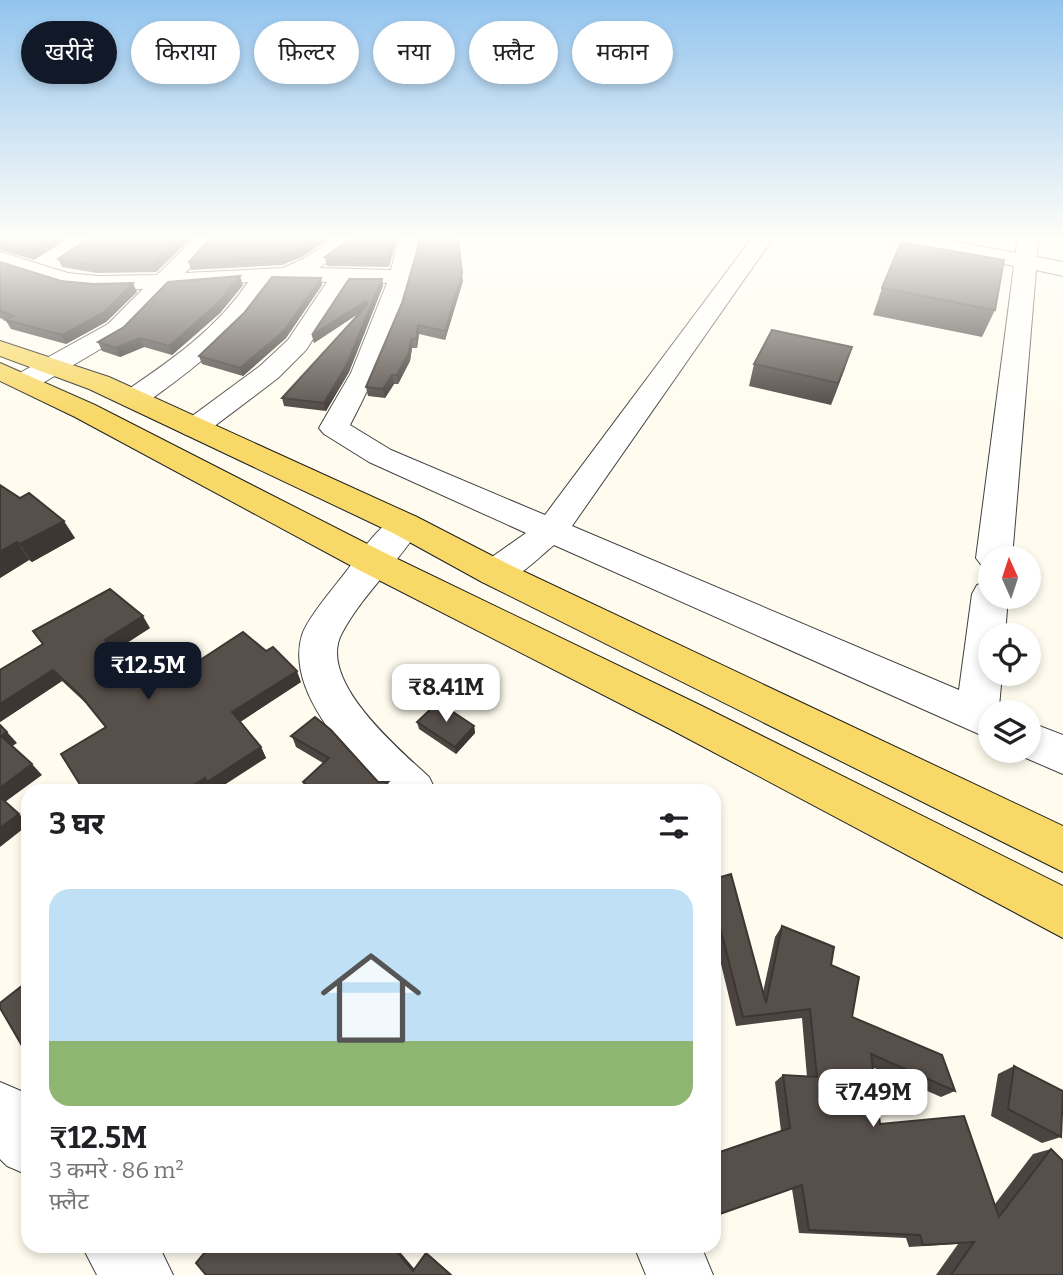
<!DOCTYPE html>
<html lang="hi">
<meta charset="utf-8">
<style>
:root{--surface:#fff;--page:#f2f2f2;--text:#202124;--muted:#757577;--accent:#111827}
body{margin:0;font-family:Bitter,"Noto Sans Devanagari",serif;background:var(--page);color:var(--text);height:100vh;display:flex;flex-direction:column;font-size:26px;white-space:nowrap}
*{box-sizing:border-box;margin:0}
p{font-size:23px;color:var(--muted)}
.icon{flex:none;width:38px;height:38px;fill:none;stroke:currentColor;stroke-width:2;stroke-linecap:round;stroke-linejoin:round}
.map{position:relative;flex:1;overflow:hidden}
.panel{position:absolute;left:21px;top:784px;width:700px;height:469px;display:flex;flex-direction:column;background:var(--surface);border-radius:21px;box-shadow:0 4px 10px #0003}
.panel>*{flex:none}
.guide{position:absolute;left:21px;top:21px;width:700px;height:63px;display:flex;gap:14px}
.needle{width:46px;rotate:357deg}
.controls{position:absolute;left:978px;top:546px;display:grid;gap:14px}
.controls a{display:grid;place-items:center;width:63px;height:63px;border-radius:50%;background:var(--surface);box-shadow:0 4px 10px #0003;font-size:35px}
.price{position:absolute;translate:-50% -60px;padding:0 16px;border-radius:14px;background:#fff;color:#222;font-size:23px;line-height:46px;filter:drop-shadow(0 2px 4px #0008)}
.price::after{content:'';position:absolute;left:50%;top:42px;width:21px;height:16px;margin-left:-10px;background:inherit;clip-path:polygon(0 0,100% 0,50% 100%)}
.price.current{background:var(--accent);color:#fff}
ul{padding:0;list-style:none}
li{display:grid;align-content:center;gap:14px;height:371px;padding:0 28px}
li span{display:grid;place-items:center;height:217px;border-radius:21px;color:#555}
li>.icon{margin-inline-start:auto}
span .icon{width:126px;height:126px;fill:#fffc;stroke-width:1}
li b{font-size:30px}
h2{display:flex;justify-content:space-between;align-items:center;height:84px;padding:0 28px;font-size:30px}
.tag{padding:0 24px;border-radius:32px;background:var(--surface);box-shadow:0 4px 10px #0003;font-size:24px;line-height:63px}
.tag.current{background:var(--accent);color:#fff}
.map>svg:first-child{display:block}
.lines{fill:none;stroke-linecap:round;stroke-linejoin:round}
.minor-casing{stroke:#414141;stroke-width:2}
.major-casing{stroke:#1f1f1f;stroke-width:2}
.minor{fill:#fff;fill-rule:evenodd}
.major{fill:#f8d866;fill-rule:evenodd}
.wall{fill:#4b4440}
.shaded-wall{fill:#3d3734}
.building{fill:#574f4a;stroke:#3d3734;stroke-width:2}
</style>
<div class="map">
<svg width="1063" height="1275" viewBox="0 0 1063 1275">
<rect width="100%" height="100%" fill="#fffcef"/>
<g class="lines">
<defs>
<g id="minor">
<path d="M195,238H217L185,273L283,268L305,258L335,238H360L319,268L391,270L399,238H420C407,304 381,366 350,425L391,450L545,515L752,238H773L572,526L959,690L972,594L977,585L990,581V597H1008L1005,635H990V674H1002L999,707L1006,712H990V739L554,545C533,562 510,590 482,582L477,573L482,564L526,533L369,462L324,434L319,428L351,373L387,283H349L306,350L278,378L204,434L194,437L184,434L179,428L184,422L260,366L288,340L327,282L272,281C237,336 195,368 143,405L133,407L123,405L119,399L123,393C170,361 216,330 248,282L170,288L126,334L36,387L26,389L16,387L12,381L16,375L108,324L143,289L97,290L66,287L0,266V252L68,273L97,276L157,275Z"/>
<polygon points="889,238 935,238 1016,253 1017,238 1038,238 1037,257 1063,262 1063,276 1036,270 1012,558 990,558 990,569 982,566 976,558 1014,266 899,244 892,242"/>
<path d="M405,514L417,517L422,525C398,563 363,594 342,633C316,680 399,749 429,777L436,791H383C348,755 285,691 302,635C308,617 336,585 348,569C363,550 381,520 405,514Z"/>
<polygon points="1029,722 1063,735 1063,774 1014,753 1013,751 1029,751"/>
<polygon points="0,1082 21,1091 28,1099 28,1175 7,1166 0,1159"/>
<polygon points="82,1246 159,1246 173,1275 97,1275"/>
<polygon points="634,1246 701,1246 713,1275 646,1275"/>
</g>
<g id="major">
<polygon points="0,341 109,377 417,517 508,564 1063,826 1063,872 482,582 393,533 89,389 0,356"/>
<polygon points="0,363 95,405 383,552 700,705 1063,886 1063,938 670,729 359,570 75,417 0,381"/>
</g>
</defs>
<use href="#minor" class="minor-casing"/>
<use href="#major" class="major-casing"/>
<use href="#minor" class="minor"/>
<use href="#major" class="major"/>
</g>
<g class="wall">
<polygon points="0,238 69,238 34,260 0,250"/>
<polygon points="192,238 156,272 97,273 62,267 58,259"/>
<polygon points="351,238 397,238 389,267 327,266 325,257"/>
<polygon points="416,255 463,281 445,340 419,334 417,348 412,348 410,361 398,384 394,384 385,398 368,396 366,387 402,303"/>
<polygon points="304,256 282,265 191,270 189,262"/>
<polygon points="0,262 61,281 137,292 106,322 66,344 11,329 6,321 0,318"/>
<polygon points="321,278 322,285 286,338 243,376 202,364 199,356"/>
<polygon points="382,279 383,286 349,372 326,411 284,406 282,398 361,312 314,343 312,335"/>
<polygon points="243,285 220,313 172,355 144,347 120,357 102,351 98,342"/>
<polygon points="882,288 995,310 982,337 873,315"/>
<polygon points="754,364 845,368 831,405 749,386"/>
<polygon points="0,485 75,538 32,562 29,560 0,578"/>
<polygon points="150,628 114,651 138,680 159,687 301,682 240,722 261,747 266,758 211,789 106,727 90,707 62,681 0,722 0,670 42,644 33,631"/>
<polygon points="417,722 474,726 475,733 456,754 419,729"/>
<polygon points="292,736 378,782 390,791 307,791 303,782 323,763 296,747"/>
<polygon points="714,879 763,992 775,937 782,926 831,965 852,1017 955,1091 941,1097 872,1067 880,1124 995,1204 1033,1154 1051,1149 1063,1275 936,1275 958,1244 909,1247 906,1238 799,1233 792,1189 781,1131 775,1082 783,1075 807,1077 802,1018 736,1026 714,935"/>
<polygon points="1014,1066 1061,1137 1042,1143 991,1116 998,1074"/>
</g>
<g class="shaded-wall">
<polygon points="52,238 69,238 34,260 30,252"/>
<polygon points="180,238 192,238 156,272 153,264"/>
<polygon points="316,238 330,238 304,256 282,265 280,257"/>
<polygon points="393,238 397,238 389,267 388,259"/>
<polygon points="462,273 463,281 445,340 445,331"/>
<polygon points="240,276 243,285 220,313 172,355 169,346"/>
<polygon points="321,278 322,285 286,338 243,376 240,368"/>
<polygon points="382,279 383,286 349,372 326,411 324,403"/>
<polygon points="133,283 137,292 106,322 66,344 62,335"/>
<polygon points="366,301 367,308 314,343 312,335"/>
<polygon points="418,325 419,334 417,348 416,339"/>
<polygon points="140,338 144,347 120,357 116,348"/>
<polygon points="411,339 412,348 410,361 398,384 397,375"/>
<polygon points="852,347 845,368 831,405 838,383"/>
<polygon points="392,375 394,384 385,398 383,389"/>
<polygon points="64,521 75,538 32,562 20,544"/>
<polygon points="17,542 29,560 0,578 0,552"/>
<polygon points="143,616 150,628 113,652 105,640"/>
<polygon points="53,670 62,681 0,722 0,704"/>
<polygon points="297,671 301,682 237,724 232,712"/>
<polygon points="474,726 475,733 456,754 455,747"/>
<polygon points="7,732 17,743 11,747 1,736"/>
<polygon points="261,747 266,758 215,791 212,791 211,789 208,791 184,791"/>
<polygon points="32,764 42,775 5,802 0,797 0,788"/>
<polygon points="388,782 390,791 378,791"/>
<polygon points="19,814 28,822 28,825 0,847 0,828"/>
<polygon points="392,1246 395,1246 417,1272 413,1271"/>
<polygon points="426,1253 429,1255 452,1275 451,1275"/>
</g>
<g class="building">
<polygon points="0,238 52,238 30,252 0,243"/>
<polygon points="89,238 180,238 153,264 94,265 58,259"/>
<polygon points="210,238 316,238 302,247 280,257 189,262"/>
<polygon points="351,238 393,238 388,259 325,257"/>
<polygon points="420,238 458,238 462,273 445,331 418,325 416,339 411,339 409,352 397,375 392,375 383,389 366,387 402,303 416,255"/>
<polygon points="901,242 1004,260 995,310 882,288"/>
<polygon points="0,262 61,281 93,284 133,283 103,313 62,335 6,320 13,316 0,311"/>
<polygon points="240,276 217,304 169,346 140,338 116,348 98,342 124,327 168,282"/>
<polygon points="272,277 321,278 284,331 240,368 199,356 244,313"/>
<polygon points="349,279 382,279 347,364 324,403 282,398 368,304 366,301 312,335"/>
<polygon points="772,330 852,347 838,383 754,364"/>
<polygon points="0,485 20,498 29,493 64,521 20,544 17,542 0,552"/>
<polygon points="110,589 143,616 105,640 138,680 148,673 159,687 243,632 266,651 273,647 297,671 232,712 261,747 207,782 205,778 184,791 84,791 61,754 106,727 81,696 53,670 0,704 0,670 43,644 33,631"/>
<polygon points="438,702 474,726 455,747 417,722"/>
<polygon points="315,717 331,730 378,782 388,782 378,791 314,791 303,782 329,758 291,736"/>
<polygon points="0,725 7,732 1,736 32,764 0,788"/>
<polygon points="0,797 19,814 0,828"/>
<polygon points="731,874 766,1003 782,926 834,947 831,965 859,977 852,1017 942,1055 955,1091 871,1054 880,1124 964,1116 999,1217 1051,1149 1063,1161 1063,1275 951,1275 974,1242 923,1245 920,1235 809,1230 802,1185 714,1216 714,1154 790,1128 783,1075 817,1077 810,1009 743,1017 714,904 714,879"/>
<polygon points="28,981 28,1056 0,1008 0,1003"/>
<polygon points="1014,1066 1063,1091 1061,1137 1008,1109"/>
<polygon points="210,1246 392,1246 413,1271 426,1253 451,1275 206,1275 196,1263"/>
</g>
<linearGradient id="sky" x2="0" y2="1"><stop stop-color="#93c4ee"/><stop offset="0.57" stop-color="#fffef8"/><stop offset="1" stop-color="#fffef8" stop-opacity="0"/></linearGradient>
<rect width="1063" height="417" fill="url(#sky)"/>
</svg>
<div class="controls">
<a><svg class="needle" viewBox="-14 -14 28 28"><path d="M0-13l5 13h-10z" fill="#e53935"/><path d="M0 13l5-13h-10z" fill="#757577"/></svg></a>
<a><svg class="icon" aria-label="locate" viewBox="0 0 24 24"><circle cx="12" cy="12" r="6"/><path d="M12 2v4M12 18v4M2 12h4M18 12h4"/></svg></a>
<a><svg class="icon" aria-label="layers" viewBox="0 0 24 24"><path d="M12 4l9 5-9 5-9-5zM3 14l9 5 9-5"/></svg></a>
</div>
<b class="price current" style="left:148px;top:702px">₹12.5M</b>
<b class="price" style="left:446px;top:724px">₹8.41M</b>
<b class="price" style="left:873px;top:1129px">₹7.49M</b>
<div class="guide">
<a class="tag current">खरीदें</a>
<a class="tag">किराया</a>
<a class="tag">फ़िल्टर</a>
<a class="tag">नया</a>
<a class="tag">फ़्लैट</a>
<a class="tag">मकान</a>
</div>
<section class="panel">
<h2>3 घर<svg class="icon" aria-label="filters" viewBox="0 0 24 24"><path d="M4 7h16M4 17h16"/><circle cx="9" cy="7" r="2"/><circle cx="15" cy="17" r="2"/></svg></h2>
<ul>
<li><span style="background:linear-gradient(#bfe0f5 70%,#8fb573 0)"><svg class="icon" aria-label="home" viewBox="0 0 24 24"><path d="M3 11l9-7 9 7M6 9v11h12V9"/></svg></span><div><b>₹12.5M</b><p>3 कमरे · 86 m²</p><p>फ़्लैट</p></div></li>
</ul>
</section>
</div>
